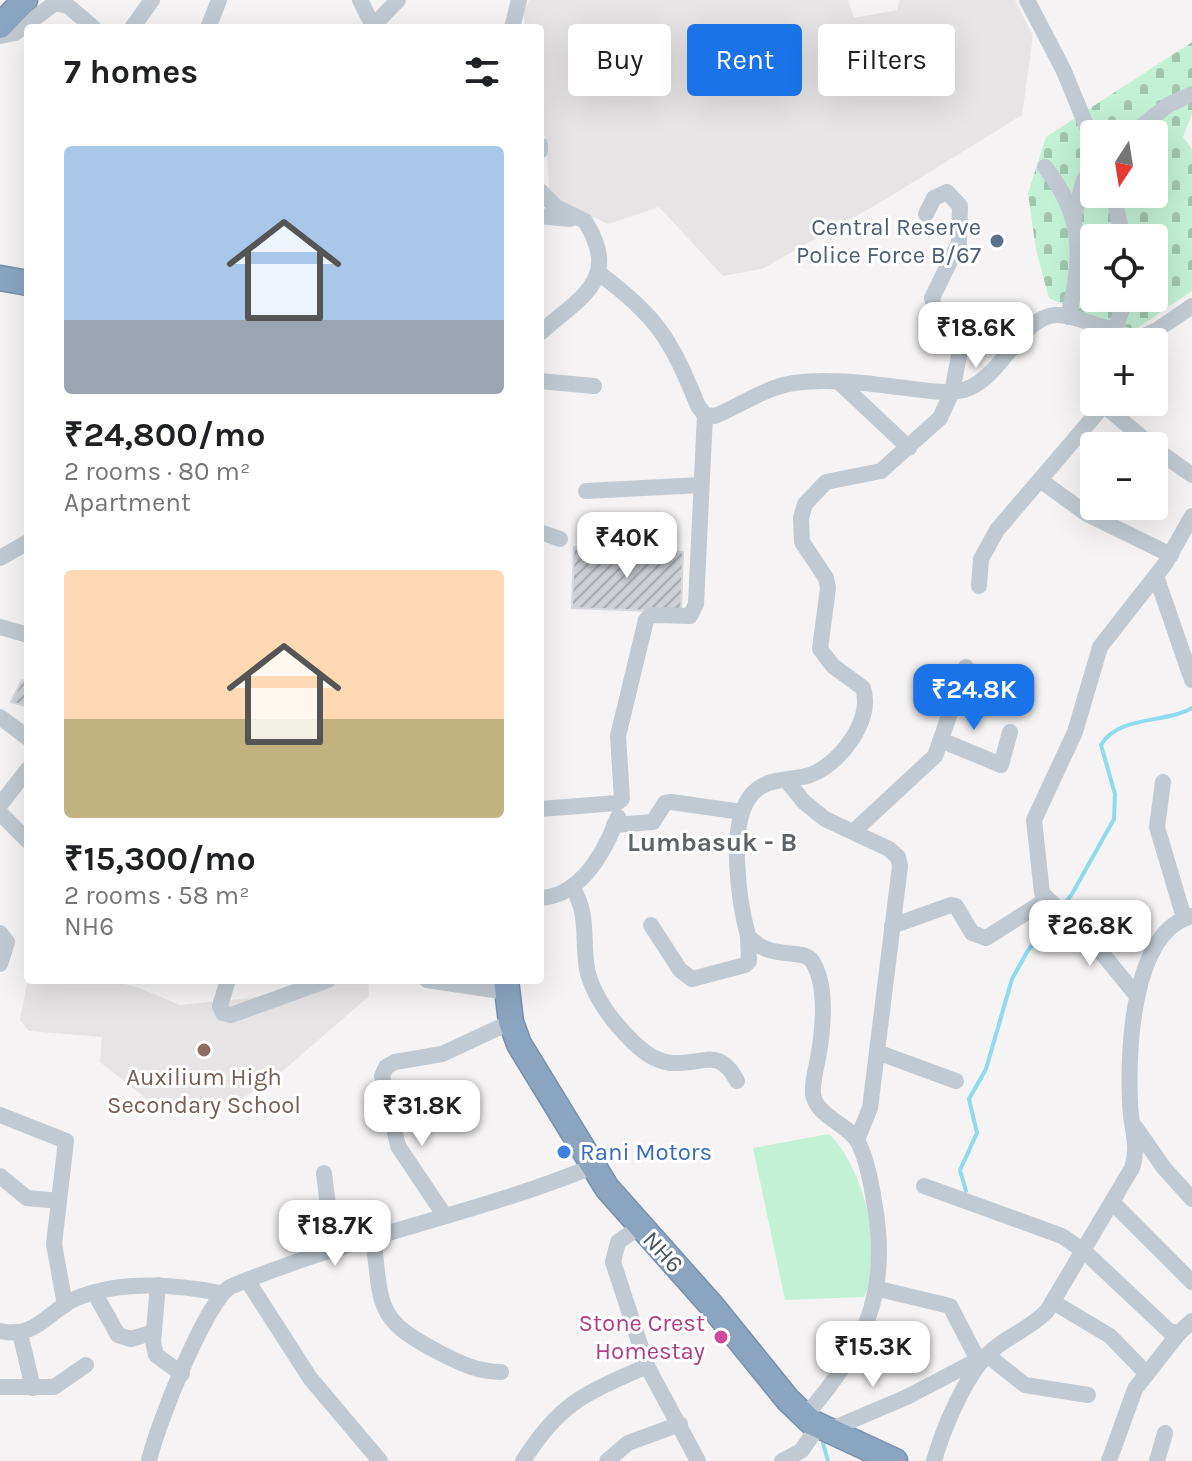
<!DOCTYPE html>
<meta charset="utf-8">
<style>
:root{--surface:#fff;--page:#f6f6f6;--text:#202124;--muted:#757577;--accent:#1a73e8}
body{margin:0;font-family:Karla,sans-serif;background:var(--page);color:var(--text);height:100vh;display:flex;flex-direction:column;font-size:30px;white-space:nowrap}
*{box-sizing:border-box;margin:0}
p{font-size:26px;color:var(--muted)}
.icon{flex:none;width:44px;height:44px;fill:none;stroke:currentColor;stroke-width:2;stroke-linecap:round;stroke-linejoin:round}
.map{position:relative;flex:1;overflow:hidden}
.sheet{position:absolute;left:24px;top:24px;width:520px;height:960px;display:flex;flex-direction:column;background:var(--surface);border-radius:8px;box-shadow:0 8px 32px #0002}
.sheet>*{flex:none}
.hud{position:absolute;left:568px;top:24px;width:504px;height:72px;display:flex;gap:16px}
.needle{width:52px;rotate:192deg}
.fabs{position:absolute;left:1080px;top:120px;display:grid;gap:16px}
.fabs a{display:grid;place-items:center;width:88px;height:88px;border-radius:8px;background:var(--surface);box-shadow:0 8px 32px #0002;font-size:40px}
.price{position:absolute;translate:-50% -68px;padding:0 18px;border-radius:16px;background:#fff;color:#222;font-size:26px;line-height:52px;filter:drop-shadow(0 2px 4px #0008)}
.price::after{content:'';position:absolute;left:50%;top:48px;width:24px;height:18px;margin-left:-12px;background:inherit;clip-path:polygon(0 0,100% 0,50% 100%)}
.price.active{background:var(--accent);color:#fff}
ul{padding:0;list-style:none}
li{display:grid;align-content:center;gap:16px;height:424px;padding:0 40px}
li span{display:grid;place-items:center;height:248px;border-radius:8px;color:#555}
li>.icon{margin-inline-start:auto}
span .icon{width:144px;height:144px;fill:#fffc;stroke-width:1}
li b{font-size:34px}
h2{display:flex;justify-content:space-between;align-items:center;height:96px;padding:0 40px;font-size:34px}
.chip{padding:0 28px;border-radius:8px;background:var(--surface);box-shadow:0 8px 32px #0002;font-size:28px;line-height:72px}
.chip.active{background:var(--accent);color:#fff}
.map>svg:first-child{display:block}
.education{fill:#e6e4e5}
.cemetery{fill:url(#cemetery-stones);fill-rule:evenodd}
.green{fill:#c3f1d5}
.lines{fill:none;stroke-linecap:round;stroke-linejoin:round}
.stream{stroke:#90daee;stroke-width:4}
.building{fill:url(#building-hatch);stroke:#d7d9de;stroke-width:2}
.highway-casing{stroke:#7690ad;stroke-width:27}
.minor{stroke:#c1cad2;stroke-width:16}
.highway{stroke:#8ba5c1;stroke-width:24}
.service-dot{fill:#5c6f8a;stroke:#fff;stroke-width:3}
.education-dot{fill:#8d6e63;stroke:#fff;stroke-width:3}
.shop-dot{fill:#3f7fe0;stroke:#fff;stroke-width:3}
.hotel-dot{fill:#d1479c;stroke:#fff;stroke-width:3}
.labels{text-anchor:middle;stroke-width:6;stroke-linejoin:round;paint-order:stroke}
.service-label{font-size:24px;fill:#4e5e75;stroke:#fff;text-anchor:end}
.education-label{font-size:24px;fill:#785e54;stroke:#fff}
.shop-label{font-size:24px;fill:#366cbe;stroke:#fff;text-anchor:start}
.street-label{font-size:24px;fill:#4a5661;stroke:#fff}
.hotel-label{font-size:24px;fill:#b23c85;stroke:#fff;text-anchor:end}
.neighbourhood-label{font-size:26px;font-weight:bold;fill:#5f6368;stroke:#fff}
</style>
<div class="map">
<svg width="1192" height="1461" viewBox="0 0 1192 1461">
<defs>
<pattern id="cemetery-stones" width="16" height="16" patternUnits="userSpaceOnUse" patternTransform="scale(2)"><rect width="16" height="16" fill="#c3f1d5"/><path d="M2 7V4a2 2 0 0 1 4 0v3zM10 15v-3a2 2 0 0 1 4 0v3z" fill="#a0c6b0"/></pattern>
<pattern id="building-hatch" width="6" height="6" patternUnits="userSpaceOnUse" patternTransform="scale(2)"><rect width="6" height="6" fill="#cdcfd5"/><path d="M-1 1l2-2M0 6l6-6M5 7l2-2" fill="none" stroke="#a8abb0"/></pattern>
</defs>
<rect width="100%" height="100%" fill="#f5f3f3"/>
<g class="education">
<polygon points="529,0 848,0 854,18 897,10 900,0 1015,0 1033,36 1022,115 881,202 762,269 723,276 659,207 608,224 550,197 546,141 540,119 540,28 525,28 524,12"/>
<polygon points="28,979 107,980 137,987 180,1005 259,997 307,980 368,980 369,996 270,1082 234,1103 153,1104 100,1062 102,1037 29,1031 20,1020"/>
</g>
<path class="cemetery" d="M1192,42V114L1183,137L1192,149V291L1136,329L1106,324L1049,298L1036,250L1028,193L1046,137ZM1094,134H1154V194H1094ZM1094,238H1154V298H1094Z"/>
<path class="green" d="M829,1134C863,1166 886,1255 864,1297L785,1300L753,1148Z"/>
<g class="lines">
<g class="stream">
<path d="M966,1191L960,1170L977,1133L969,1099L986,1069L1012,979L1027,952L1072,894L1114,819L1115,794L1101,745C1119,715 1164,724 1192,708"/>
<polyline points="823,1443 828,1461"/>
</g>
</g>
<g class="building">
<polygon points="574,547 683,552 681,612 572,608"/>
<polygon points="22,680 28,682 28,707 11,702"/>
</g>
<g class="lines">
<defs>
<g id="highway">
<polyline points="0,26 25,0"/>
<polyline points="0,278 28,283"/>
<polyline points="506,980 511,1022 519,1044 607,1188 712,1306 788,1400 811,1422 895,1461"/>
</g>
</defs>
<use href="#highway" class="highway-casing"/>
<g class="minor">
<polyline points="360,0 374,28"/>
<polyline points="1027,0 1063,69 1094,144"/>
<polyline points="374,25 398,0"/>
<polyline points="132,28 152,0"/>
<polyline points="208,28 219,0"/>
<polyline points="512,28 519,0"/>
<polyline points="0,36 15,33 55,3 68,6 94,28"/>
<polyline points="1132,134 1168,105 1192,94"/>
<polyline points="540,145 540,151"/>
<path d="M1045,167C1084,216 1083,259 1068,317"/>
<path d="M540,191L556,207L585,221C622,280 580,297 540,333"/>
<polyline points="1113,194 1123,238"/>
<polyline points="926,214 934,198 947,192 960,206 959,243 932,298 936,315 960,350"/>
<polyline points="540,216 570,219"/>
<polyline points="1074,216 1084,180 1094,166"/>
<path d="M600,274C658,317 671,340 698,406L705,415L715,416C741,405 766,387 794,383C826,378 865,383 897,387C919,389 943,395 964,390C1002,379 1021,316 1056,315C1076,314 1095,328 1115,329L1126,298"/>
<polyline points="1130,342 1157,330 1192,306"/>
<polyline points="540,381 594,386"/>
<polyline points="840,383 909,448"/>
<polyline points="1094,388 1094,389"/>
<polyline points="1100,402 1152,446"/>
<polyline points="1154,448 1192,475"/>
<polyline points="1040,480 1087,514 1171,555"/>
<polyline points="586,491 701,485"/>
<polyline points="540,532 560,539"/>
<polyline points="0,558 28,542"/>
<polyline points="1156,576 1192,680"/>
<polyline points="979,586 981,559 997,530 1103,406"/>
<polyline points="0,627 28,635"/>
<polyline points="0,717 28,738"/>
<polyline points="943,741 1001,765 1010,732"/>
<polyline points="786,780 804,802 825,819 889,849 898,857 900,866 870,1108 857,1140"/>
<polyline points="1163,782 1157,827 1184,918"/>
<polyline points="0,805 28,769"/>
<polyline points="540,809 617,803 622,799 618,736 646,620 651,615 690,616 696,604 705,415"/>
<polyline points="0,813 28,841"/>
<polyline points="614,825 653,822 665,803 671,802 742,812"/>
<polyline points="854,831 935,756 966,667"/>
<path d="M572,887C588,912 583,935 586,963C590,993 611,1020 632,1041C643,1052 658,1063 674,1063C704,1064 719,1047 737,1081"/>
<path d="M540,898C582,896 605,851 618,817"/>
<polyline points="1055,906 1042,893 1034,820 1075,732 1100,647 1165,564 1192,516"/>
<polyline points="1069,913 1137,996"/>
<polyline points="651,925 680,970 692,979 745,965 749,961 748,936"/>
<polyline points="892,926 951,905 956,906 972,933 986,938 1046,900"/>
<polyline points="0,933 7,942 0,964"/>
<polyline points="228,980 220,1006 223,1013 231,1015 328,980"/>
<polyline points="427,980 507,992"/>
<polyline points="877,1052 956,1081"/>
<polyline points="0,1115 66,1141 54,1244 65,1305"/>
<polyline points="1136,1128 1164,1168 1192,1199"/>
<polyline points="324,1173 333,1247"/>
<polyline points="0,1176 27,1198 59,1201"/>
<polyline points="924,1186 1062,1236 1085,1252 1169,1331 1179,1333 1192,1321"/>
<polyline points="1113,1203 1192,1282"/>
<polyline points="445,1216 398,1146 382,1076 386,1067 395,1062 442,1054 511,1022"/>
<polyline points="639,1227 618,1242 613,1262 647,1366 698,1461"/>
<path d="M373,1236C382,1308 374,1319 442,1354C462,1364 479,1372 501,1372"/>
<polyline points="247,1280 310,1378 380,1461"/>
<polyline points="158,1285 153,1342 156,1355 182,1374"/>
<polyline points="879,1289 950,1306 978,1360"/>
<polyline points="95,1294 118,1335 131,1339 154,1332"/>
<polyline points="1053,1302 1110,1336 1147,1374"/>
<path d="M0,1331C37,1339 47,1311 77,1298C121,1280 174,1284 220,1293"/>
<polyline points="20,1333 33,1388"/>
<polyline points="0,1387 54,1387 86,1365"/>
<path d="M805,1416C865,1348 891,1292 874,1201C871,1182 867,1159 858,1142C848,1124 816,1116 813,1094C812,1082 816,1069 818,1058C823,1031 828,985 812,961C803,947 770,962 748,936C739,902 728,828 749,798C764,776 787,782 810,775C839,765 874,720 863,688L833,666L820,649L828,588L826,578L802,542L801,518L805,504L826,482L881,471L940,418L952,392L962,340"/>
<polyline points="827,1431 907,1397 987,1355 1025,1385 1088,1395"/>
<path d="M149,1461C156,1428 205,1303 230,1287C348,1237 475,1215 594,1166"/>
<path d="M523,1461C561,1401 585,1394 647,1366"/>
<polyline points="607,1461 628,1443 680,1424"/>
<polyline points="782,1461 801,1451 819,1426"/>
<path d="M934,1461C943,1429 964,1379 987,1355C1004,1337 1029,1330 1047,1311L1132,1168C1140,1144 1130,1126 1130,1102C1128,1052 1131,932 1192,916"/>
<polyline points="1109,1461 1135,1389 1179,1333"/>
<polyline points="1157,1461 1165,1433"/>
</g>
<use href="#highway" class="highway"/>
</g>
<circle class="service-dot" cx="997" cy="241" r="8"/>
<circle class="education-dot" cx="204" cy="1050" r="8"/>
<circle class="shop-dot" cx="564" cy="1152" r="8"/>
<circle class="hotel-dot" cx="721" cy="1337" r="8"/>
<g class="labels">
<g class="service-label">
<text x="981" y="235">Central Reserve<tspan x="981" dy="28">Police Force B/67</tspan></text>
</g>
<g class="education-label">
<text x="204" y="1085">Auxilium High<tspan x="204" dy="28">Secondary School</tspan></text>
</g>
<g class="shop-label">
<text x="580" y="1160">Rani Motors</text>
</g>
<g class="street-label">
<text transform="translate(663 1252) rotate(47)" y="8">NH6</text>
</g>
<g class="hotel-label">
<text x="705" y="1331">Stone Crest<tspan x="705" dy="28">Homestay</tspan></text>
</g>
<g class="neighbourhood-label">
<text x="712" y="851">Lumbasuk - B</text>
</g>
</g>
</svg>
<div class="fabs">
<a><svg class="needle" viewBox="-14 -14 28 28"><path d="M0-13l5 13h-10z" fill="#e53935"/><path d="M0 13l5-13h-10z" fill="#757577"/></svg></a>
<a><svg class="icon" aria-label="locate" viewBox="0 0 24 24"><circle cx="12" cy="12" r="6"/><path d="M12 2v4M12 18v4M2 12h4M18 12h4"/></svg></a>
<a>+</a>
<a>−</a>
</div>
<b class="price" style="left:976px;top:370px">₹18.6K</b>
<b class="price" style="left:627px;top:580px">₹40K</b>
<b class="price active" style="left:974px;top:732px">₹24.8K</b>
<b class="price" style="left:1090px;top:968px">₹26.8K</b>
<b class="price" style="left:422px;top:1148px">₹31.8K</b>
<b class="price" style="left:335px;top:1268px">₹18.7K</b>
<b class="price" style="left:873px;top:1389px">₹15.3K</b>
<div class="hud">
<a class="chip">Buy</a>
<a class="chip active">Rent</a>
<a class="chip">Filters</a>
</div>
<section class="sheet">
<h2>7 homes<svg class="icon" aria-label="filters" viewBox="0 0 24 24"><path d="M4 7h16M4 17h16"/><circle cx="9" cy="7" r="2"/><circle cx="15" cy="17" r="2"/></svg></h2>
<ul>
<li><span style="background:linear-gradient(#a9c7e8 70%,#9aa5b1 0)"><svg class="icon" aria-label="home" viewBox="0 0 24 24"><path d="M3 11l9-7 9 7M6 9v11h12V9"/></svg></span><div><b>₹24,800/mo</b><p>2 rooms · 80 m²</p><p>Apartment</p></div></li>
<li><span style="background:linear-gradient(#ffd9b3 60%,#c2b280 0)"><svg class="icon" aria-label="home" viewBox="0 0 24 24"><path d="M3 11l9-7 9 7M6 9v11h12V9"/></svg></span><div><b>₹15,300/mo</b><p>2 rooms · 58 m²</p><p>NH6</p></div></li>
</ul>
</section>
</div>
